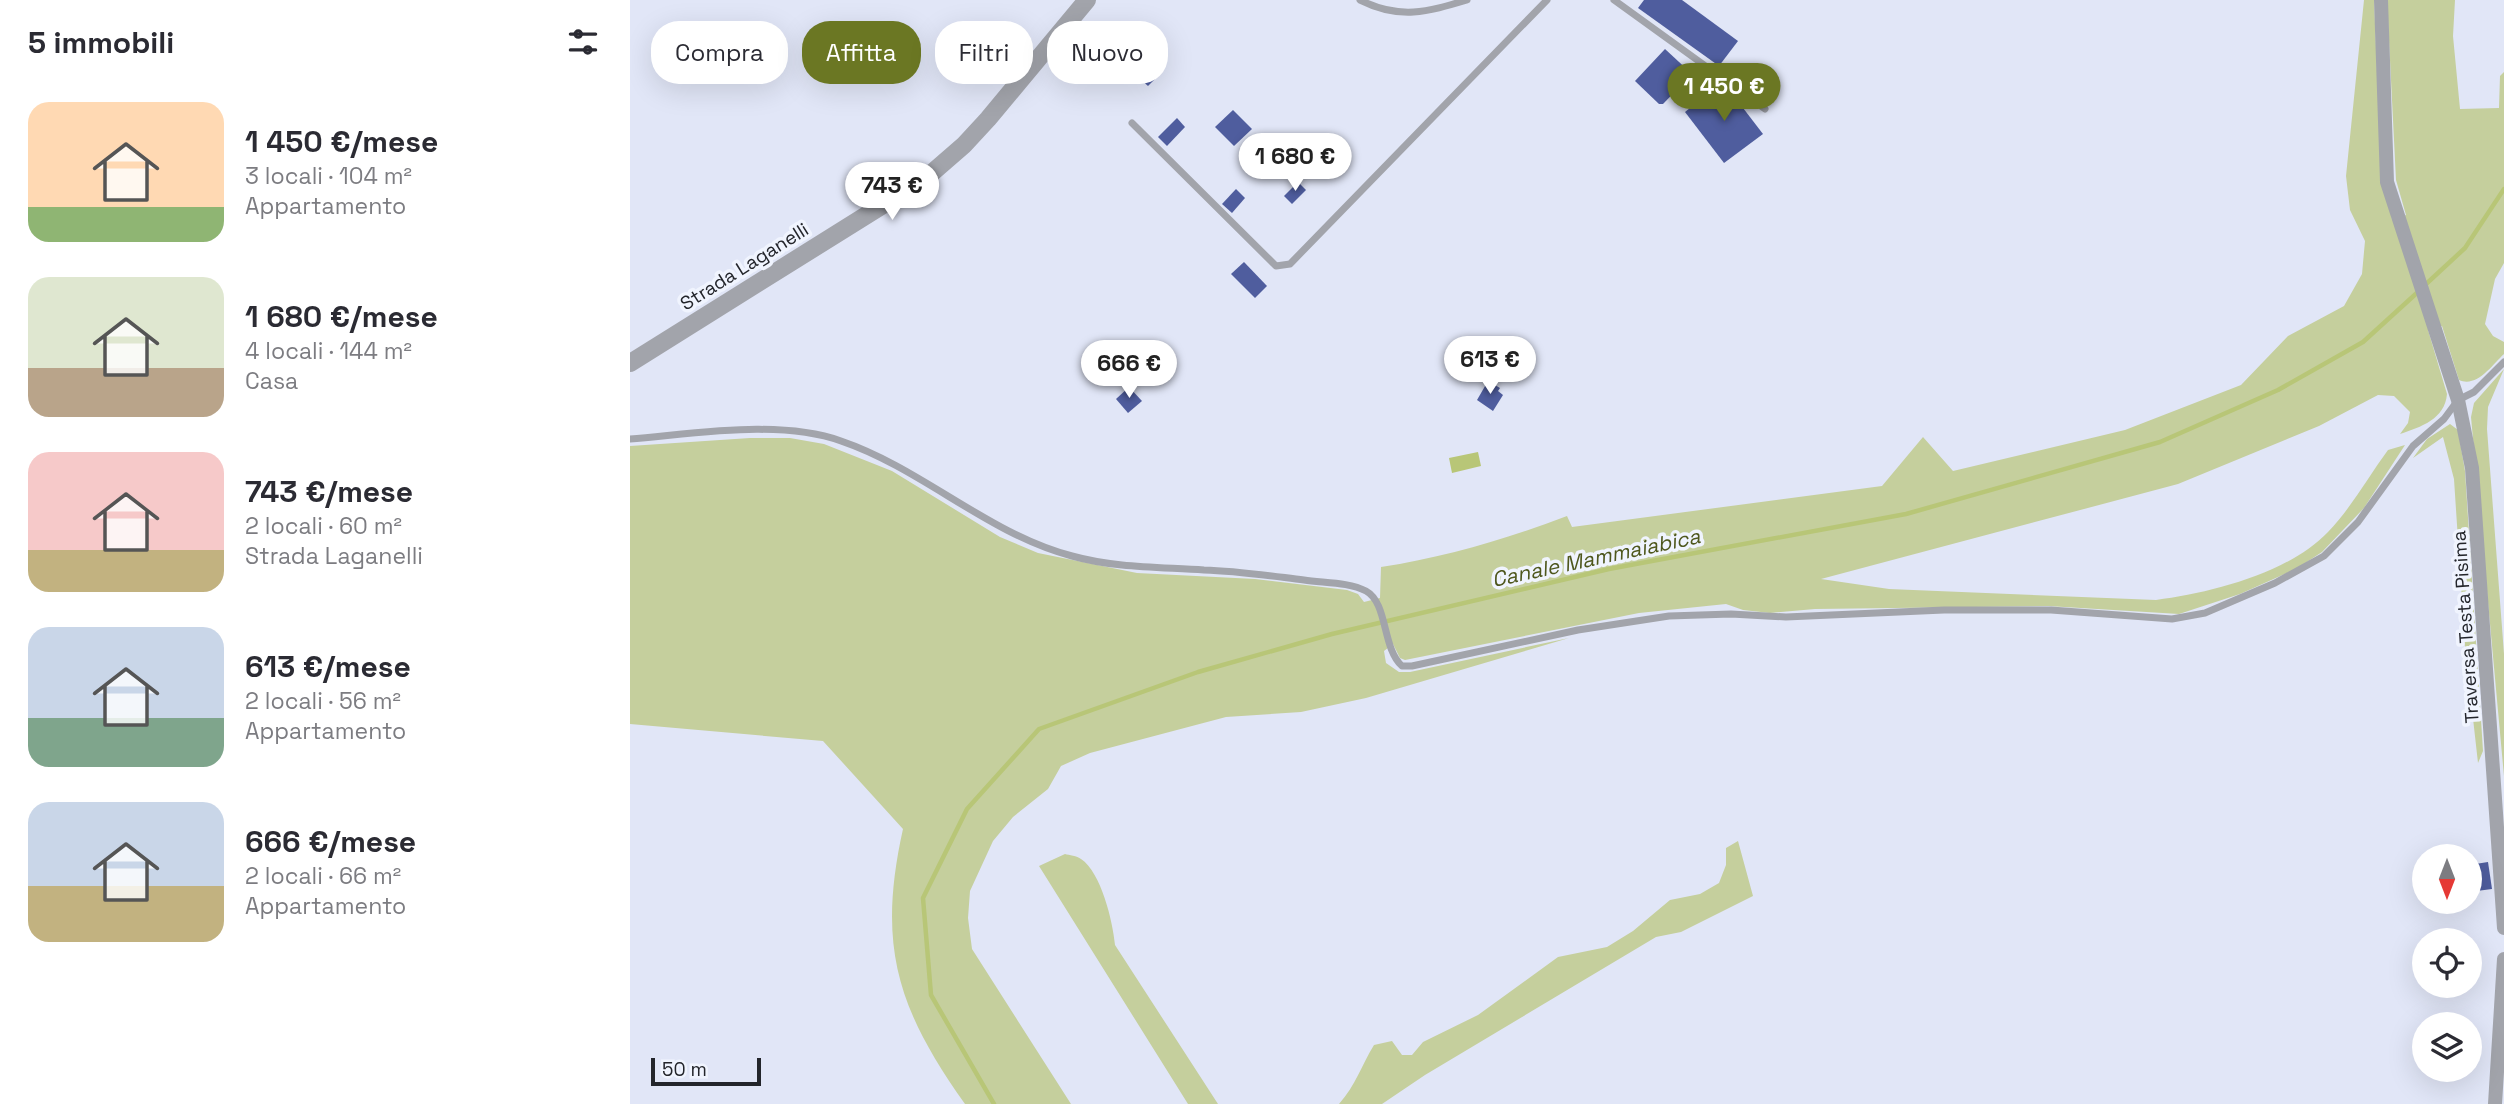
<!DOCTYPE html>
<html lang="it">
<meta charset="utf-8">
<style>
:root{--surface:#fff;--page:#f7f7f7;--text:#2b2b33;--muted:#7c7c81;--accent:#6b7723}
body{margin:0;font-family:"Space Grotesk",sans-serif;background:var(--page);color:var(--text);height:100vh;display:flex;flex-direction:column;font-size:26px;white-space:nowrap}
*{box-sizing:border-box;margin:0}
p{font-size:23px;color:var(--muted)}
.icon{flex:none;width:38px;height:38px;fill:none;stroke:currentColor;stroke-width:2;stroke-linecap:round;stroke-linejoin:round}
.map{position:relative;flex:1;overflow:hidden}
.details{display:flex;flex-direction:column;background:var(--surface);width:630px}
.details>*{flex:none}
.banner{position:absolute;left:21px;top:21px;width:665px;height:63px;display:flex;gap:14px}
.needle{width:46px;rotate:180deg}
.tools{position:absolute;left:1782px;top:844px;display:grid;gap:14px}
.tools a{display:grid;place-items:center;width:70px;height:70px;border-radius:50%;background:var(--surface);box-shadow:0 7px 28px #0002;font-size:35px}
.scale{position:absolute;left:21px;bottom:18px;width:110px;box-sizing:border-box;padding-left:7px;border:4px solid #23252b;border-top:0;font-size:19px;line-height:24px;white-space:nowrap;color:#23252b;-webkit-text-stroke:5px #f0f4fe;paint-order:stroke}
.price{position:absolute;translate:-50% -60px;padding:0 16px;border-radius:24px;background:#fff;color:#222;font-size:23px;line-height:46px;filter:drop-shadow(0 2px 4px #0008)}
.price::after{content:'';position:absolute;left:50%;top:42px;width:21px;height:16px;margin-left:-10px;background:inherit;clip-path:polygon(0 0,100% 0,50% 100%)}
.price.on{background:var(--accent);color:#fff}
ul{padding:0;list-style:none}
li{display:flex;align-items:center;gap:21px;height:175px;padding:0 28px}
li span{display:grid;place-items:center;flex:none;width:196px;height:140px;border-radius:21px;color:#555}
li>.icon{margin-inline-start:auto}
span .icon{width:84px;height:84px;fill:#fffc;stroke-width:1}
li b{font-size:30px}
h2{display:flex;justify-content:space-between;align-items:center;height:84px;padding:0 28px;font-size:30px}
.pill{padding:0 24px;border-radius:28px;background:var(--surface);box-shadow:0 7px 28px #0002;font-size:24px;line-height:63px}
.pill.on{background:var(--accent);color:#fff}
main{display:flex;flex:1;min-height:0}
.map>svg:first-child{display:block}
.green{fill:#c5cf9d}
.water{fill:#b8c677}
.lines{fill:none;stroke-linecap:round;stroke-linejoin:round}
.stream{stroke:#b8c677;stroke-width:4.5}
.building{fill:#4f5d9e}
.service{stroke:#a2a4ab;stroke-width:7}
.minor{stroke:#a2a4ab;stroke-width:14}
.tertiary{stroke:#a2a4ab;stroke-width:18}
.labels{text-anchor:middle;stroke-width:7;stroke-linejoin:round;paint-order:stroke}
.street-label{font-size:19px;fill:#23252b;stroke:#f0f4fe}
.water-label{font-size:21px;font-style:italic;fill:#4e571d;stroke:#f0f4fe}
</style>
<main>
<section class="details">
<h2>5 immobili<svg class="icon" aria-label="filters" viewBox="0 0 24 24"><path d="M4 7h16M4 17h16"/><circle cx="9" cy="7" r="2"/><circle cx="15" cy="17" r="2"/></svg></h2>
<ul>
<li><span style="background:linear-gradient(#ffd9b3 75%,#8fb573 0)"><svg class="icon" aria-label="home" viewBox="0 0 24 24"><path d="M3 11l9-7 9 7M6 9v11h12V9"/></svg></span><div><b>1 450 €/mese</b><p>3 locali · 104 m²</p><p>Appartamento</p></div></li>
<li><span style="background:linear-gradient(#dfe7d0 65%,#b9a48a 0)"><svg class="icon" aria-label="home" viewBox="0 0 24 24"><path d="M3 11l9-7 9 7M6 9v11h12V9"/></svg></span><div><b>1 680 €/mese</b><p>4 locali · 144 m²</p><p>Casa</p></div></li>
<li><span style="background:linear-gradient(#f6c9c9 70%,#c2b280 0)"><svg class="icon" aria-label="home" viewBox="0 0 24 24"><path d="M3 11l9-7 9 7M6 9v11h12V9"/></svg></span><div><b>743 €/mese</b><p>2 locali · 60 m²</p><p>Strada Laganelli</p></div></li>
<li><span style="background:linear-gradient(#c9d6e8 65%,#7fa58c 0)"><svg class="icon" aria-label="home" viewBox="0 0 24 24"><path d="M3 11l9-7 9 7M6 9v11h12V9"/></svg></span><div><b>613 €/mese</b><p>2 locali · 56 m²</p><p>Appartamento</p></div></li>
<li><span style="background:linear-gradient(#c9d6e8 60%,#c2b280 0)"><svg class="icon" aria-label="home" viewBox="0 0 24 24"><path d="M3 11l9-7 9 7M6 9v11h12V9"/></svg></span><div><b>666 €/mese</b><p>2 locali · 66 m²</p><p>Appartamento</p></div></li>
</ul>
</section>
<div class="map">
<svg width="1874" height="1104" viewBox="0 0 1874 1104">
<rect width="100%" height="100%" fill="#e1e6f7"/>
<g class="green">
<path d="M1734,0H1744L1747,71L1762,220L1776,215L1766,180L1757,0H1825L1823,36L1830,109L1869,108L1870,76L1874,72V263L1865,279L1855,324L1863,336L1874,342V354C1862,365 1847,388 1829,380L1812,326L1798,330L1817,394C1815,419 1791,427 1770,434L1778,423L1780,412L1764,396L1748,395L1689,426L1548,484L1191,579L1259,589L1526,600C1581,593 1659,573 1698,532C1722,507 1738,477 1758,450L1775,445L1734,508L1692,552L1666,569L1610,594L1549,614L1418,606L1185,609L1140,613L1113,610L1096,604L1009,613L775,660L770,658L763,644L754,651L756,663L769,672H780L939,638L736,698L671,712L596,717L460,753L431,766L418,789L383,817L363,841L340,891L338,918L342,949L441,1104H335C267,1008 247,946 273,829L193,741L0,724V446L120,438H160L194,444L262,471L370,537L408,553L507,573L625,579L717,590L728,594L734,602L750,598L751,567C816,557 876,539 937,516L942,527L1252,486L1293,437L1323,471L1495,430L1611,385L1658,336L1714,306L1732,274L1735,241L1720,210L1716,176Z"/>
<polygon points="1874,369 1858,407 1857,429 1874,654 1874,776 1841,417 1844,403"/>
<polygon points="1820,424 1828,430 1835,471 1853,751 1848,763 1835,647 1824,479 1813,437 1783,458 1797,439"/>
<path d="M1108,841L1123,896L1051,932L1026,937L795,1075L752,1104H709C726,1085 731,1066 744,1045L762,1041L772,1055H782L793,1042L848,1015L928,957L977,947L1003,931L1040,900L1070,894L1089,883L1096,865V848Z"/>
<path d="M435,854C439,855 447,856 451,859C471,872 483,922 485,945L588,1104H558L409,866Z"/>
</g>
<polygon class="water" points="848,452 851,466 822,473 819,458"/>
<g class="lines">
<g class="stream">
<polyline points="1795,285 1835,248 1874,189"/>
<polyline points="364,1104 301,995 293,898 337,809 409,729 568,672 702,634 979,569 1276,514 1530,442 1648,390 1733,342 1789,291"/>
</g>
</g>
<g class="building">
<polygon points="1014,0 1052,0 1108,41 1089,66 1008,8"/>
<polygon points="1035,49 1062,74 1033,104 1029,104 1005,81"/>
<polygon points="521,64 531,73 518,86 508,77"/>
<polygon points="1090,84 1100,91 1133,134 1094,163 1055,112"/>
<polygon points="603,110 622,129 604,146 585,127"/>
<polygon points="547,118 555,127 537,146 528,137"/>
<polygon points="668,182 676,190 662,204 654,196"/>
<polygon points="606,189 615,198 602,213 592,204"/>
<polygon points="614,262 637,286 625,298 601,274"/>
<polygon points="858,381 870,388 868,391 873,395 863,411 847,400"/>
<polygon points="499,387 512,401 498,413 486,399"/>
<polygon points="1858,862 1862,889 1839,892 1839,865"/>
</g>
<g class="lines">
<g class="service">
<path d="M730,0C770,20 797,12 837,0"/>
<polyline points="984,0 1135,109"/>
<polyline points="502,123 646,266 660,264 917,0"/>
<path d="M0,439C64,434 149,419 211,441C293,469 358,534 442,556C485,568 530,567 574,570C608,571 641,576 674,580C694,583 719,582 736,591C758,603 752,648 772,666H782L948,630L1039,616L1101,614L1156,617L1314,610H1421L1542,619L1575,613L1645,583L1694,556L1728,522L1783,446L1814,419L1828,400L1844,392L1874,362"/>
</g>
<g class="minor">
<polyline points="1751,0 1757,182 1828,400 1842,468 1874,928"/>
<polyline points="1865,1104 1874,959"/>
</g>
<polyline class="tertiary" points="0,363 296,178 334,145 358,119 457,0"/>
</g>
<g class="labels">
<g class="street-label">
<text transform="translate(114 266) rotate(-32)" y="7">Strada Laganelli</text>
<text transform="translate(1835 627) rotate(-94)" y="7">Traversa Testa Pisima</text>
</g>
<g class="water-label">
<text transform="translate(966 558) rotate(-12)" y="7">Canale Mammaiabica</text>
</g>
</g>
</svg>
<div class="tools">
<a><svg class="needle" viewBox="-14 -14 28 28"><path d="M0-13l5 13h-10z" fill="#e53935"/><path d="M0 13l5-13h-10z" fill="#7c7c81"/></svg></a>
<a><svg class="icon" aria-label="locate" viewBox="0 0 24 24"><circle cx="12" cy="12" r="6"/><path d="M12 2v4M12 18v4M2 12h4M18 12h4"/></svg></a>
<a><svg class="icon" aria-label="layers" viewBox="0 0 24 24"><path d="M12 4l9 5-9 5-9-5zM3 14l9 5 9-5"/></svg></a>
</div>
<div class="scale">50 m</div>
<b class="price on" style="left:1094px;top:123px">1 450 €</b>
<b class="price" style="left:665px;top:193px">1 680 €</b>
<b class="price" style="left:262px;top:222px">743 €</b>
<b class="price" style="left:860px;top:396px">613 €</b>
<b class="price" style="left:499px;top:400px">666 €</b>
<div class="banner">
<a class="pill">Compra</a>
<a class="pill on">Affitta</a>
<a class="pill">Filtri</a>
<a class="pill">Nuovo</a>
</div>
</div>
</main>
